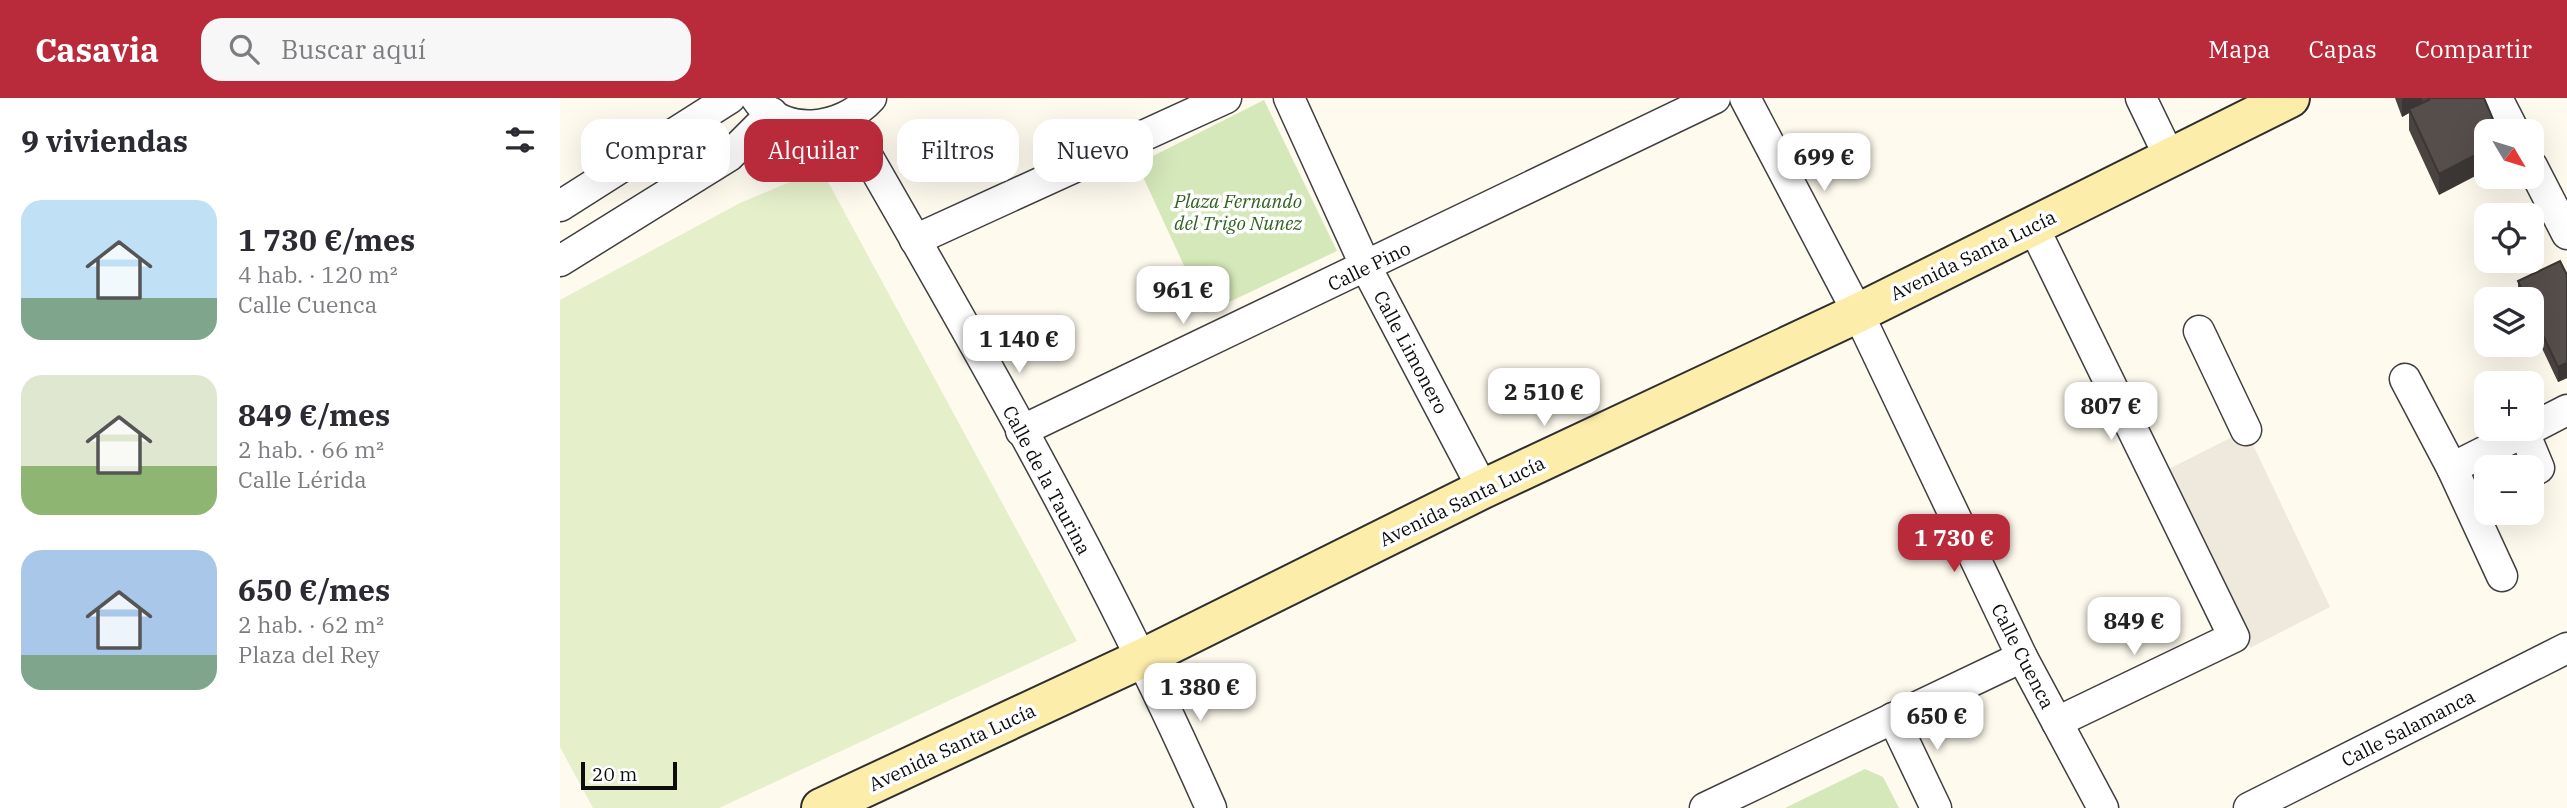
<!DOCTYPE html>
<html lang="es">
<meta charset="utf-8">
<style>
:root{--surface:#fff;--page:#f7f7f7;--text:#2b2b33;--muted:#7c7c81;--accent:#b92a3b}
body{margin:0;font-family:"IBM Plex Serif",serif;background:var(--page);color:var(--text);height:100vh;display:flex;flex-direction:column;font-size:26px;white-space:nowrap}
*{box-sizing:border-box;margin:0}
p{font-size:23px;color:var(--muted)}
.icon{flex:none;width:38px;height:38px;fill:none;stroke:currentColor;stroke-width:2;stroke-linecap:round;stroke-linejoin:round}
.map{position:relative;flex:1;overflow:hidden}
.details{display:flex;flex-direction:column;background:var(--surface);width:560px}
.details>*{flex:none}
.hud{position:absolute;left:21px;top:21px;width:665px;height:63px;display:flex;gap:14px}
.needle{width:46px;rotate:128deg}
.controls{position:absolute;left:1914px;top:21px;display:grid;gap:14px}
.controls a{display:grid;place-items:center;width:70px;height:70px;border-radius:14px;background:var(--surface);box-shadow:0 7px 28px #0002;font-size:35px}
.scale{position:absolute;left:21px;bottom:18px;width:96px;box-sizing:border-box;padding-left:7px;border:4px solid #0d0d0d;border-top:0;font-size:19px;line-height:24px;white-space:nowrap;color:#0d0d0d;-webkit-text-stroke:5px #fff;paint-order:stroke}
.price{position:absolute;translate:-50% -60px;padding:0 16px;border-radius:14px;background:#fff;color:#222;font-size:23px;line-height:46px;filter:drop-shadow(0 2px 4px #0008)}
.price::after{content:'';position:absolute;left:50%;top:42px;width:21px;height:16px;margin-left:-10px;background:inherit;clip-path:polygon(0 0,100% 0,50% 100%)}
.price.selected{background:var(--accent);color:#fff}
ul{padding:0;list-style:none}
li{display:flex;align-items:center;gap:21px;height:175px;padding:0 21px}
li span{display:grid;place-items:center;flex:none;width:196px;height:140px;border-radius:21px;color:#555}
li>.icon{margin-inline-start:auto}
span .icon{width:84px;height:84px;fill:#fffc;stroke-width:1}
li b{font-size:30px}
h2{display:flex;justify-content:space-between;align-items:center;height:84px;padding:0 21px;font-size:30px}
.tag{padding:0 24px;border-radius:21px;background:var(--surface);box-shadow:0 7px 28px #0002;font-size:24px;line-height:63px}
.tag.selected{background:var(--accent);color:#fff}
header{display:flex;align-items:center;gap:42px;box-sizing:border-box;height:98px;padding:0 35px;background:var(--accent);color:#fff}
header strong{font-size:33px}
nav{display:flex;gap:38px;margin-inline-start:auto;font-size:24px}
.search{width:490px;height:63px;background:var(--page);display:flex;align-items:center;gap:18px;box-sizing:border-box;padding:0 24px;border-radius:21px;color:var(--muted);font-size:26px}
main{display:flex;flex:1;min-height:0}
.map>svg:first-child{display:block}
.green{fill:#d5e8b9}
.pitch{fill:#e5efca}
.plaza{fill:#eee8dd}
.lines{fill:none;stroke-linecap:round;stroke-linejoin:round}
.street-casing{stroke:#404040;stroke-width:33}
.secondary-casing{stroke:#2f2f2f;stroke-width:42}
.street{stroke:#fff;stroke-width:30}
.secondary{stroke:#fcedab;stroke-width:38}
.wall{fill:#4a4340}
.shaded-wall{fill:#3c3734}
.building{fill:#564e4a;stroke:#3c3734;stroke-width:2}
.labels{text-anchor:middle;stroke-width:7;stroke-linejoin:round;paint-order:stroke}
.park-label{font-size:19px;font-style:italic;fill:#336320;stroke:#fff}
.street-label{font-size:19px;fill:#0d0d0d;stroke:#fff}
</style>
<header>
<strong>Casavia</strong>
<div class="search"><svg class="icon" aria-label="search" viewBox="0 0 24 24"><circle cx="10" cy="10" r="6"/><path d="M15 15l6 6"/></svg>Buscar aquí</div>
<nav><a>Mapa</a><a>Capas</a><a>Compartir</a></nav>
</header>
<main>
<section class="details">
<h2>9 viviendas<svg class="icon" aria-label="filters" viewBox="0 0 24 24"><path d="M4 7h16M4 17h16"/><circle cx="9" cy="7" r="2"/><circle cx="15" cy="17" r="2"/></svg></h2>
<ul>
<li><span style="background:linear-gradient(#bfe0f5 70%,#7fa58c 0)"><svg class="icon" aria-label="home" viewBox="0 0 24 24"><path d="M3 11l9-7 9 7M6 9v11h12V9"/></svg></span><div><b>1 730 €/mes</b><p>4 hab. · 120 m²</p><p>Calle Cuenca</p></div></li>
<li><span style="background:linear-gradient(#dfe7d0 65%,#8fb573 0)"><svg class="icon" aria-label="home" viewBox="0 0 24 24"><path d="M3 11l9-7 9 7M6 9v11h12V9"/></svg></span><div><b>849 €/mes</b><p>2 hab. · 66 m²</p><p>Calle Lérida</p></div></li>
<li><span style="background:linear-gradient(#a9c7e8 75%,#7fa58c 0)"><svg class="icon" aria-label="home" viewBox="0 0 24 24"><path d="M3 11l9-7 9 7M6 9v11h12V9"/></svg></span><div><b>650 €/mes</b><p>2 hab. · 62 m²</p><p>Plaza del Rey</p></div></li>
</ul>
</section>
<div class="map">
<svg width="2007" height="710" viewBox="0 0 2007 710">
<rect width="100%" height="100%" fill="#fefaee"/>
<g class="green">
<polygon points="704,2 777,153 646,215 577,66"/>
<polygon points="1305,671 1323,679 1339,710 1225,710"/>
</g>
<polygon class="pitch" points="261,71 517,543 159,710 33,710 0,649 0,202 180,105"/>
<polygon class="plaza" points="1686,332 1770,509 1690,550 1603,374"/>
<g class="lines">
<defs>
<g id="street">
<path d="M196,0C223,41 282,32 311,0"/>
<polyline points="729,0 806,169 923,391"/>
<polyline points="1185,0 1298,215 1462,559 1543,710"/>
<polyline points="1581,0 1610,60"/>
<polyline points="1937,0 1954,33"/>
<path d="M286,21C416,246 546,472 651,710"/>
<polyline points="1972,68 2007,136"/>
<polyline points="0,108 170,0"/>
<polyline points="1473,128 1674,539 1497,624"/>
<polyline points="355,142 666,0"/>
<polyline points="0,163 169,58 212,15"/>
<polyline points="1639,233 1686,332"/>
<polyline points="1845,281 1892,370 1942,478"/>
<polyline points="1972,330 2007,312"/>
<polyline points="461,333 1155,0"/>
<polyline points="1964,334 1979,370 1972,374"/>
<polyline points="1892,370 1970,331"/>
<polyline points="1333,620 1376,710"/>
<polyline points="1145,710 1462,559"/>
<polyline points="1689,710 2007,550"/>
</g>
<polyline id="secondary" points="261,710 583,560 923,391 1298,215 1730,0"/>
</defs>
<use href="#street" class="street-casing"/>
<use href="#secondary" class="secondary-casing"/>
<use href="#street" class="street"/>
<use href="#secondary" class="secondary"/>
</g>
<g class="wall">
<polygon points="1835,0 1924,0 1879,97 1849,32 1849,15 1842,19"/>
<polygon points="2007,177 2007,280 1998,284 1972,229 1972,201 1959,201 1958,198 1958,183"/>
</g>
<g class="shaded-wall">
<polygon points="1842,0 1862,0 1862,8 1849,11 1849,15 1842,19"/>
<polygon points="1927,51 1927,72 1879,97 1879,76"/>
<polygon points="2007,265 2007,280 1998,284 1998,269"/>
</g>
<g class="building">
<polygon points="1868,0 1924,0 1938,33 1927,33 1927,51 1879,76 1849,11 1869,2"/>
<polygon points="2000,163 2007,177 2007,265 1998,269 1972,214 1972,201 1966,201 1958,183"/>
</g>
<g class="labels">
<g class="park-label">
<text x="678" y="110">Plaza Fernando<tspan x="678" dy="22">del Trigo Nunez</tspan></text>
</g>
<g class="street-label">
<text transform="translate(1413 157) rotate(-26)" y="7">Avenida Santa Lucía</text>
<text transform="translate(809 168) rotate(-26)" y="7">Calle Pino</text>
<text transform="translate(851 254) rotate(62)" y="7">Calle Limonero</text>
<text transform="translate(487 382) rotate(62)" y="7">Calle de la Taurina</text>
<text transform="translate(902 403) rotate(-26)" y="7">Avenida Santa Lucía</text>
<text transform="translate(1463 558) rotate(63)" y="7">Calle Cuenca</text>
<text transform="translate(1848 630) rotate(-27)" y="7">Calle Salamanca</text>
<text transform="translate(392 649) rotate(-25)" y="7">Avenida Santa Lucía</text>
</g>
</g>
</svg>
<div class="controls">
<a><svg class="needle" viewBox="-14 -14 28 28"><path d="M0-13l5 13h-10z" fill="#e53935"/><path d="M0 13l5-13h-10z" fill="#7c7c81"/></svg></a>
<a><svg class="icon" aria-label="locate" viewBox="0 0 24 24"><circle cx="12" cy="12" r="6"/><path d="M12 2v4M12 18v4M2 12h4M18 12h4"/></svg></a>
<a><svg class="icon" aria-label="layers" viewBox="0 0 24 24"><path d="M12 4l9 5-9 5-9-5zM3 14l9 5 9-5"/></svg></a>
<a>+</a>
<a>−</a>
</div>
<div class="scale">20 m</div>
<b class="price" style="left:1264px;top:95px">699 €</b>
<b class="price" style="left:623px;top:228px">961 €</b>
<b class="price" style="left:459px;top:277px">1 140 €</b>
<b class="price" style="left:984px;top:330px">2 510 €</b>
<b class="price" style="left:1551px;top:344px">807 €</b>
<b class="price selected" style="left:1394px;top:476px">1 730 €</b>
<b class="price" style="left:1574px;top:559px">849 €</b>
<b class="price" style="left:640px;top:625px">1 380 €</b>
<b class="price" style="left:1377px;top:654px">650 €</b>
<div class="hud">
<a class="tag">Comprar</a>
<a class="tag selected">Alquilar</a>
<a class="tag">Filtros</a>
<a class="tag">Nuevo</a>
</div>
</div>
</main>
